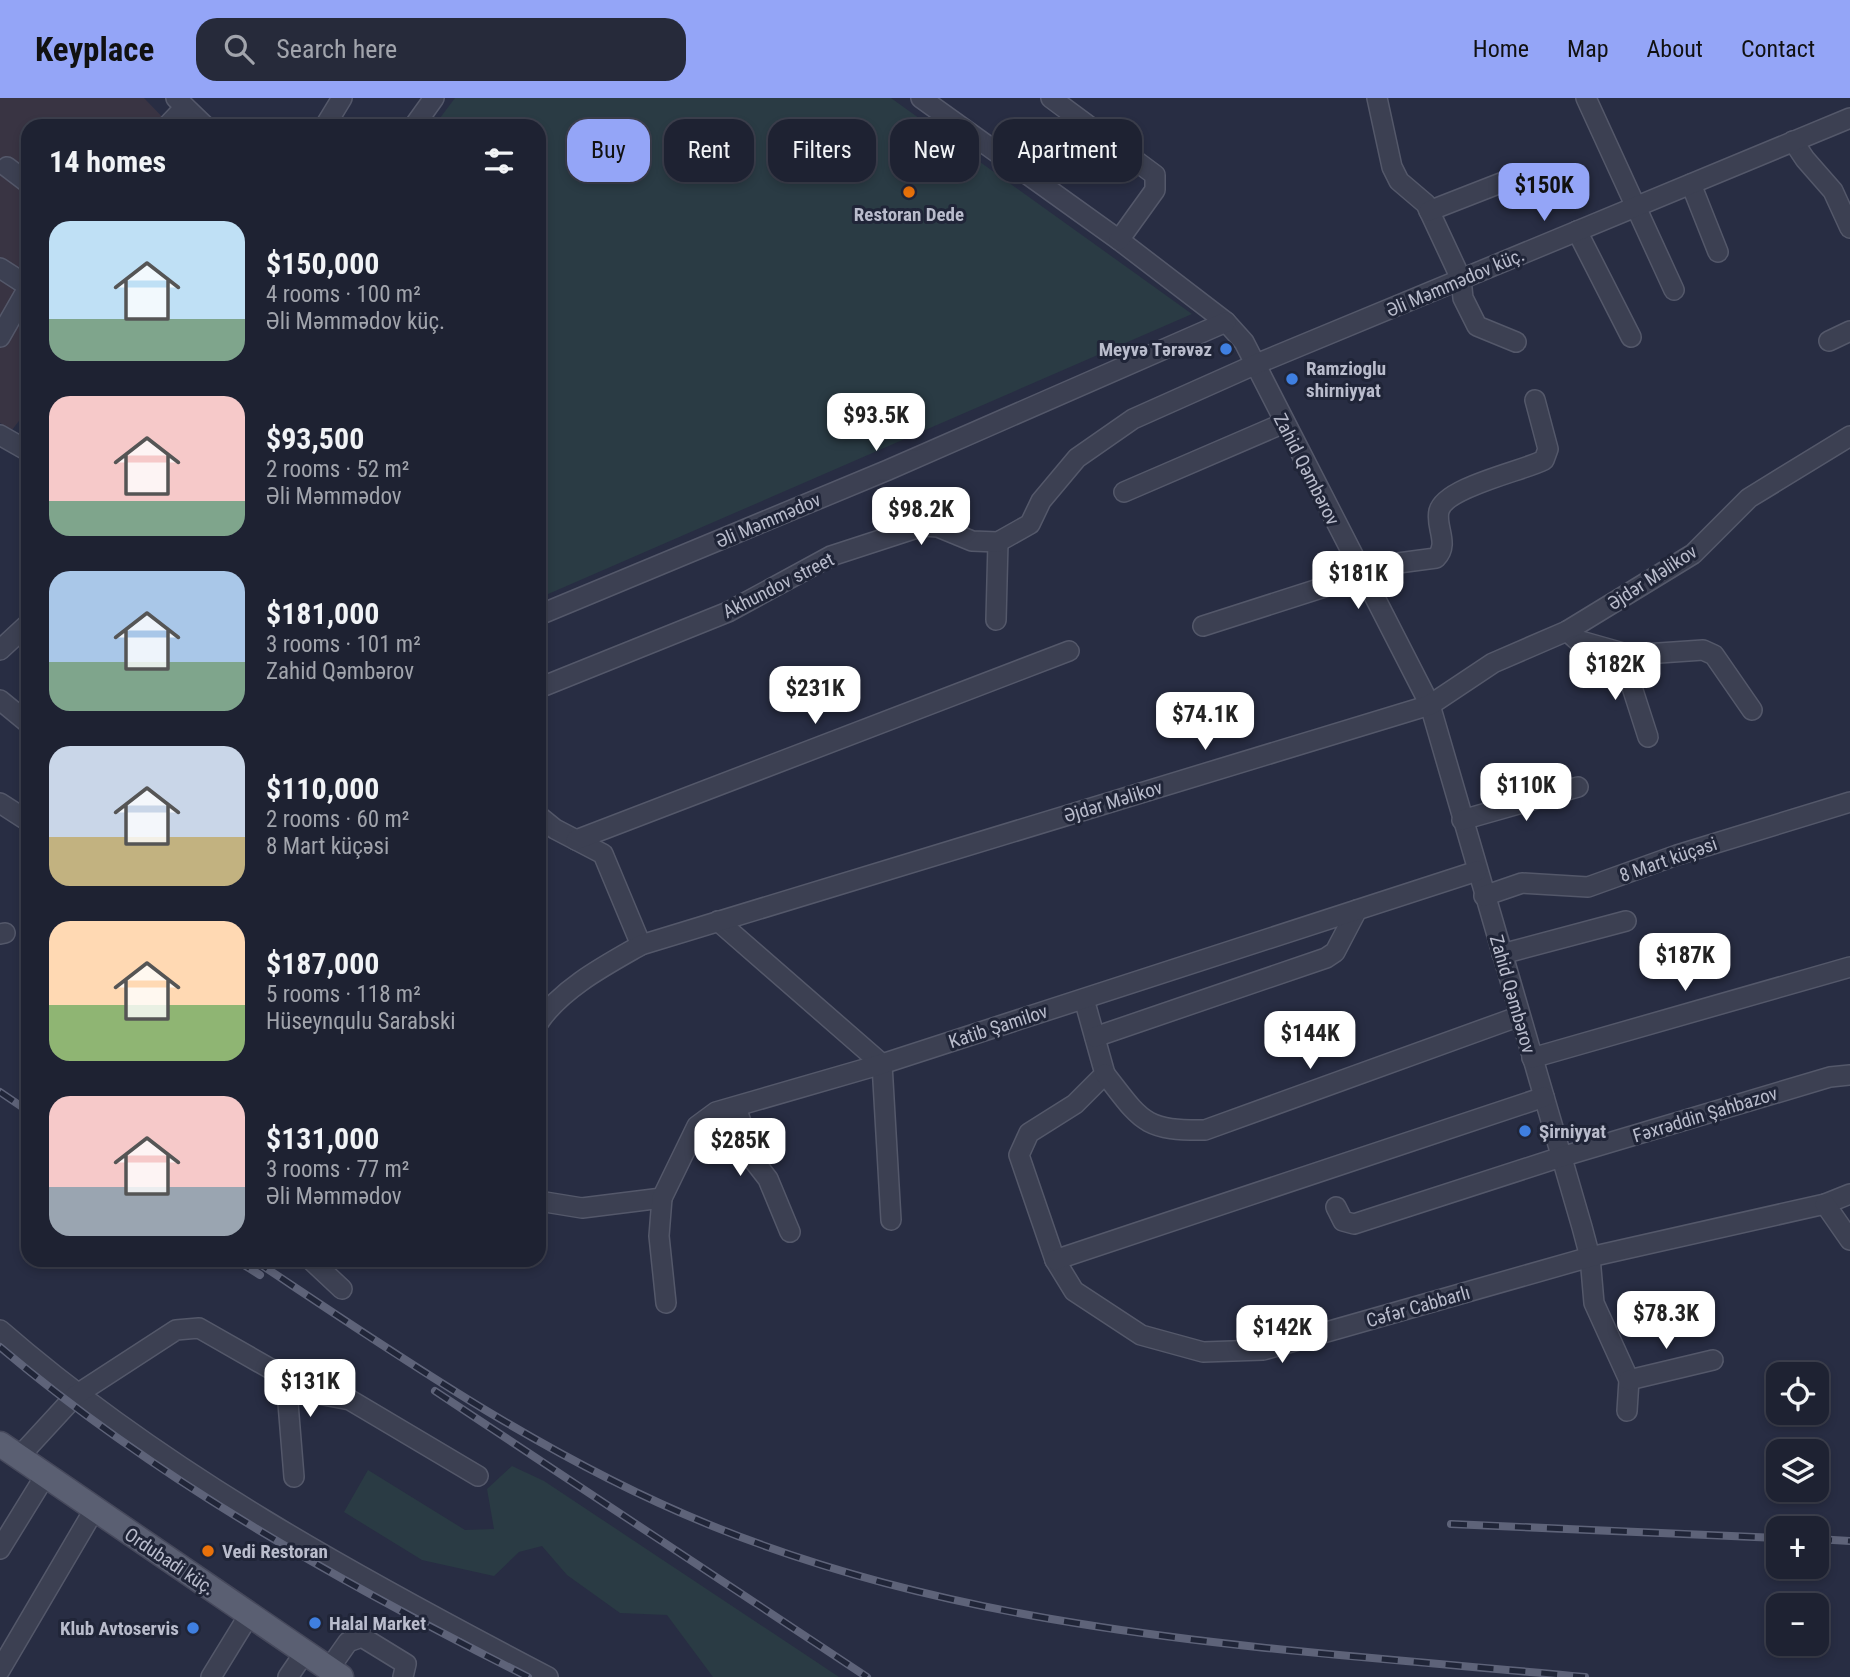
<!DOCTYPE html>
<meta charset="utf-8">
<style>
:root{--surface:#1e2232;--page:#262a3a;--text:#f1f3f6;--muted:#a1a4ac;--line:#3c3f4d;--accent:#94a5f7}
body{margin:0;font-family:"Roboto Condensed",sans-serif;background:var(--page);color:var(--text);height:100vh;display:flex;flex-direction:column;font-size:26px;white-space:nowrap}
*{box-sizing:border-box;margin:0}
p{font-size:23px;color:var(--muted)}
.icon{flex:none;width:38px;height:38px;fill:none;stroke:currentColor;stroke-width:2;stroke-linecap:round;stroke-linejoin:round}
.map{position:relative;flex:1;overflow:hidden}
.sheet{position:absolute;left:21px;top:21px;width:525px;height:1148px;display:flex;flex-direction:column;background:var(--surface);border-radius:21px;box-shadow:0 4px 10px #0003,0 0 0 2px var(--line)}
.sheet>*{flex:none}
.hud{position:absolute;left:567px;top:21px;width:665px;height:63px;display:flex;gap:14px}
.tools{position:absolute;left:1766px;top:1264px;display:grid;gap:14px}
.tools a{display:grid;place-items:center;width:63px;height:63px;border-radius:14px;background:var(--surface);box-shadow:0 4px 10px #0003,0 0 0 2px var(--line);font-size:35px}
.price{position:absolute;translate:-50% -60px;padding:0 16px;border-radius:14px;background:#fff;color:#222;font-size:23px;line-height:46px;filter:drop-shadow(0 2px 4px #0008)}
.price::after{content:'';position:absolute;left:50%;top:42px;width:21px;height:16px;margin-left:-10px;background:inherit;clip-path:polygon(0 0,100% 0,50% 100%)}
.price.current{background:var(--accent);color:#111}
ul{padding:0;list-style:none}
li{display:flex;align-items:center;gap:21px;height:175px;padding:0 28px}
li span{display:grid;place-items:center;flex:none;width:196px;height:140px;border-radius:21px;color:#555}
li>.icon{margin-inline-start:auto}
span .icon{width:84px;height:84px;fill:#fffc;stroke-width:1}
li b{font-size:30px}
h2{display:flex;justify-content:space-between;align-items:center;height:84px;padding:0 28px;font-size:30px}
.pill{padding:0 24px;border-radius:21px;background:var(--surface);box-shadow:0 4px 10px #0003,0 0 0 2px var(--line);font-size:24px;line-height:63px}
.pill.current{background:var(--accent);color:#111}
header{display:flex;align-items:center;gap:42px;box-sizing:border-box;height:98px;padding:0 35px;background:var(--accent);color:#111}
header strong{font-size:33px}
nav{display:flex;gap:38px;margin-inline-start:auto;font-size:24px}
.search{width:490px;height:63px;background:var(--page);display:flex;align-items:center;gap:18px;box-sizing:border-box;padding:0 24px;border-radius:21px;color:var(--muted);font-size:26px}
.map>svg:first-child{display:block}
.medical{fill:#393443}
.green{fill:#2a3b44}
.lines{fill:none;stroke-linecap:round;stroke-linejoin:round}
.minor-casing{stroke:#54586a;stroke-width:22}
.major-casing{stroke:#46495c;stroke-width:27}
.minor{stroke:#3c4052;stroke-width:19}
.major{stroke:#5a5f72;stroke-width:24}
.rail-casing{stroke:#5e6379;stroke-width:8}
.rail{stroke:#202538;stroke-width:5;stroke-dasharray:16;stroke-linecap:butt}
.food-dot{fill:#e8710a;stroke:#202538;stroke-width:2.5}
.shop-dot{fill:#3f7fe0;stroke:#202538;stroke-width:2.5}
.labels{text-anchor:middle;stroke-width:6;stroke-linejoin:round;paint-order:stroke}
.poi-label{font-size:19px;font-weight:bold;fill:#b9bccc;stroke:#202538;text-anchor:start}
.street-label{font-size:19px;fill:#b9bccc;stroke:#202538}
</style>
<header>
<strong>Keyplace</strong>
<div class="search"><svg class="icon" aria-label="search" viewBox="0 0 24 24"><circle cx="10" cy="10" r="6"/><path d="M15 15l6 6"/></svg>Search here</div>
<nav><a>Home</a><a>Map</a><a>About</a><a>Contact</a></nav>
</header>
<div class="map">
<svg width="1850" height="1579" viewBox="0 0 1850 1579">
<rect width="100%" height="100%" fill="#282d43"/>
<polygon class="medical" points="0,0 144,0 171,28 28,28 28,311 12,332 0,325"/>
<g class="green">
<polygon points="455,0 891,0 1192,216 539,500 539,28 434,28"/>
<polygon points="512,1368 544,1383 839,1579 713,1579 667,1517 620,1515 567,1477 542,1448 519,1454 494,1478 422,1462 344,1414 368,1372 465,1432 494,1431 487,1391"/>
</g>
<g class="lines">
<defs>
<g id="minor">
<polyline points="176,0 205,28"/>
<polyline points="921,0 1119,142 1226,224 1244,244 1430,607 1582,1129 1590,1159 1594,1205 1629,1282 1627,1313"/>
<polyline points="1051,0 1155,77 1155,92 1119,142"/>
<polyline points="1377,0 1392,69 1399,83 1426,106 1461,181 1463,200 1477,228 1516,244"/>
<polyline points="1586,0 1674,192"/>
<polyline points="167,28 185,9"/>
<polyline points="325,28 342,0"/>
<polyline points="414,28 434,0"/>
<polyline points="1793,43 1805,61 1833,93 1850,130"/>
<polyline points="7,69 28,85"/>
<polyline points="1691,86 1718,154"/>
<polyline points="1429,113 1511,81"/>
<polyline points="1577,133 1631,239"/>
<polyline points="0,170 28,188"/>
<polyline points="0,239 28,190"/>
<polyline points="1829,243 1850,233"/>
<polyline points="0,337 28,353"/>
<polyline points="1124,394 1284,325"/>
<polyline points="539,517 888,372 1226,224"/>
<polyline points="996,522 998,444"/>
<path d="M1203,528L1362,477L1383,467L1436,460C1450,446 1435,429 1439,413C1445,389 1523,373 1544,362L1548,351L1535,302"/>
<polyline points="1567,533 1577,542 1630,557 1703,552 1714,557 1752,612"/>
<polyline points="0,552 28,526"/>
<polyline points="1621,555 1648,639"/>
<polyline points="539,590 728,514 831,458 923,428 938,429 972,443 998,444 1030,426 1041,403 1077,360 1133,321 1254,267 1850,20"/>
<polyline points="0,602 28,625"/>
<polyline points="0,705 28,723"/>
<polyline points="539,718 555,731 603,756 641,847"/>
<polyline points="1462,722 1578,689"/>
<polyline points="576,742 1069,553"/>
<polyline points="1484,798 1522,785 1588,789 1677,757 1850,704"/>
<polyline points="718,823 882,966 891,1122"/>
<polyline points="0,836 5,835"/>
<polyline points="1502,856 1626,823"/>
<polyline points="1084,901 1105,976 1075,1006 1029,1035 1019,1057 1055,1162 1074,1193 1141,1237 1203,1254 1263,1252 1590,1159 1825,1106 1850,1096"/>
<path d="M539,924C562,890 606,867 641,847L1430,607L1493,565L1567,533L1693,456L1749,400L1850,338"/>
<polyline points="1095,939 1326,860 1335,854 1357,812"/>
<polyline points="1532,960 1850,869"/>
<path d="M1105,976C1141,1022 1143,1033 1205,1032L1520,918"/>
<polyline points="736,1009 754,1063 768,1081 790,1134"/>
<polyline points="539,1103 582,1110 662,1100"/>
<polyline points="1825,1106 1850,1142"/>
<polyline points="1336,1109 1343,1123 1354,1126 1561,1059 1830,979 1850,977"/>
<polyline points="311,1162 342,1191"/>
<polyline points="1055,1162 1544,999"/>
<polyline points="666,1205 659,1138 662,1100 697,1028 716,1014 882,966 1477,773"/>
<path d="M0,1232C163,1374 357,1479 548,1579"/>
<polyline points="276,1276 288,1305 294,1379"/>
<polyline points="1629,1282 1713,1262"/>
<polyline points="18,1360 76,1297 176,1232 199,1230 313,1295 350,1302 478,1378"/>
<polyline points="0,1451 45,1378"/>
<polyline points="329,1571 348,1544 362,1539 406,1566 403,1579"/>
<polyline points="0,1572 94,1412"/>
<polyline points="211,1579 249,1517"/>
<polyline points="288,1579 305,1554"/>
</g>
<polyline id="major" points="0,1346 341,1579"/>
</defs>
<use href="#minor" class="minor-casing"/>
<use href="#major" class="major-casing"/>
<use href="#minor" class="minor"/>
<use href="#major" class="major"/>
<defs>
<g id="rail">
<polyline points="0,994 28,1013"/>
<polyline points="236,1162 260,1177"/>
<path d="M254,1162C400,1259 547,1361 710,1427C987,1540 1290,1551 1585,1579"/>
<path d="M0,1249C158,1383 344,1486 528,1579"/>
<polyline points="435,1293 867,1579"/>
<polyline points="1451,1426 1778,1440"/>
<polyline points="1816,1441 1850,1443"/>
</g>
</defs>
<use href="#rail" class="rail-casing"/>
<use href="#rail" class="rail"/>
</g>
<g class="food-dot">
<circle cx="909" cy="94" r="7"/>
<circle cx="208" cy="1453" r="7"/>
</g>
<g class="shop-dot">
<circle cx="1226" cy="251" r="7"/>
<circle cx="1292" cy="281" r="7"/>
<circle cx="1525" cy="1033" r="7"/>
<circle cx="315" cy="1525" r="7"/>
<circle cx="193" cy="1530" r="7"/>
</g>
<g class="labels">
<g class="poi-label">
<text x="909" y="123" text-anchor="middle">Restoran Dede</text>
<text x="1212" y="258" text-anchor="end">Meyvə Tərəvəz</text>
<text x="1306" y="277">Ramzioglu<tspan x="1306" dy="22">shirniyyat</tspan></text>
<text x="1539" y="1040">Şirniyyat</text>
<text x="222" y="1460">Vedi Restoran</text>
<text x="329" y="1532">Halal Market</text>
<text x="179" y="1537" text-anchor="end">Klub Avtoservis</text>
</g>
<g class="street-label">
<text transform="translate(1455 184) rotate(-23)" y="7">Əli Məmmədov küç.</text>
<text transform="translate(1307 371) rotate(63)" y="7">Zahid Qəmbərov</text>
<text transform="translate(768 422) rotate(-23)" y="7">Əli Məmmədov</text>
<text transform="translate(1652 479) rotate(-33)" y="7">Əjdər Məlikov</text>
<text transform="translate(778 487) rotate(-27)" y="7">Akhundov street</text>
<text transform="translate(1113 703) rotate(-17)" y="7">Əjdər Məlikov</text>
<text transform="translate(1668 761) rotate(-19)" y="7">8 Mart küçəsi</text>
<text transform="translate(1513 896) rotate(74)" y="7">Zahid Qəmbərov</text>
<text transform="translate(998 928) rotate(-18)" y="7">Katib Şamilov</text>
<text transform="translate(1705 1016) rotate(-17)" y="7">Fəxrəddin Şahbazov</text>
<text transform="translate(1418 1208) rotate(-16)" y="7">Cəfər Cabbarlı</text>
<text transform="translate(170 1463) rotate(34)" y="7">Ordubadi küç.</text>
</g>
</g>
</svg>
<div class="tools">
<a><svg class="icon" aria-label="locate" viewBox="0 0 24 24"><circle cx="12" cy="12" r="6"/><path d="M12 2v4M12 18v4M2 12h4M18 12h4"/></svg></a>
<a><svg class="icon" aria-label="layers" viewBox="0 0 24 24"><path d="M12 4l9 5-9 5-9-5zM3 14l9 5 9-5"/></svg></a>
<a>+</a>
<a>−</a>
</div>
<b class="price current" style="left:1544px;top:125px">$150K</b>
<b class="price" style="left:876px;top:355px">$93.5K</b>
<b class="price" style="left:921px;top:449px">$98.2K</b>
<b class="price" style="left:1358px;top:513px">$181K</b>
<b class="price" style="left:1615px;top:604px">$182K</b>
<b class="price" style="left:815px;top:628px">$231K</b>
<b class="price" style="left:1205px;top:654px">$74.1K</b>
<b class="price" style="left:1526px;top:725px">$110K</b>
<b class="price" style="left:1685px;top:895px">$187K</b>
<b class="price" style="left:1310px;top:973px">$144K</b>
<b class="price" style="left:740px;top:1080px">$285K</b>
<b class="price" style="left:1666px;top:1253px">$78.3K</b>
<b class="price" style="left:1282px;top:1267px">$142K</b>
<b class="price" style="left:310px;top:1321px">$131K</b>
<div class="hud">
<a class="pill current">Buy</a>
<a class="pill">Rent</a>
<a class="pill">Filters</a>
<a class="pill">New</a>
<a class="pill">Apartment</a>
</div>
<section class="sheet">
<h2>14 homes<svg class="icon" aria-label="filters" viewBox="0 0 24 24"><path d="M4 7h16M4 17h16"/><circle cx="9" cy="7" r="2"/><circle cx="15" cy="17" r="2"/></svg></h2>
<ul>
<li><span style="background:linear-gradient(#bfe0f5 70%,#7fa58c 0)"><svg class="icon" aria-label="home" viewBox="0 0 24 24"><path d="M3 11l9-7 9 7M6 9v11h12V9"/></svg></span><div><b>$150,000</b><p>4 rooms · 100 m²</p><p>Əli Məmmədov küç.</p></div></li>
<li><span style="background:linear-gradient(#f6c9c9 75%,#7fa58c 0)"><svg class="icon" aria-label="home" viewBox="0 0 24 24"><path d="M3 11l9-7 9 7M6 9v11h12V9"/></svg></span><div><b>$93,500</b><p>2 rooms · 52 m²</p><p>Əli Məmmədov</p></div></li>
<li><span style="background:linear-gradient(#a9c7e8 65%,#7fa58c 0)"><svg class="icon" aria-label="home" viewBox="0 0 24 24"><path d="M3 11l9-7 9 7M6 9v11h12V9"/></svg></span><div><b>$181,000</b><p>3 rooms · 101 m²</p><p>Zahid Qəmbərov</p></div></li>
<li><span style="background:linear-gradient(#c9d6e8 65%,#c2b280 0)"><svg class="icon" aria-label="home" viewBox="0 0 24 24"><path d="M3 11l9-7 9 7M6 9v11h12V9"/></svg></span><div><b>$110,000</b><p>2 rooms · 60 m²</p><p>8 Mart küçəsi</p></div></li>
<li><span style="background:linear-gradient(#ffd9b3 60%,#8fb573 0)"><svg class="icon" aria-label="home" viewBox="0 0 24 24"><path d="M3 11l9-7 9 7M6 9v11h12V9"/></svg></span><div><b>$187,000</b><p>5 rooms · 118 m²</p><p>Hüseynqulu Sarabski</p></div></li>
<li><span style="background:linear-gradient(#f6c9c9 65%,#9aa5b1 0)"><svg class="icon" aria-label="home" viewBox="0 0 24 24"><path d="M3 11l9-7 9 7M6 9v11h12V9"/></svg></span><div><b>$131,000</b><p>3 rooms · 77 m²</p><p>Əli Məmmədov</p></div></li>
</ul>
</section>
</div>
